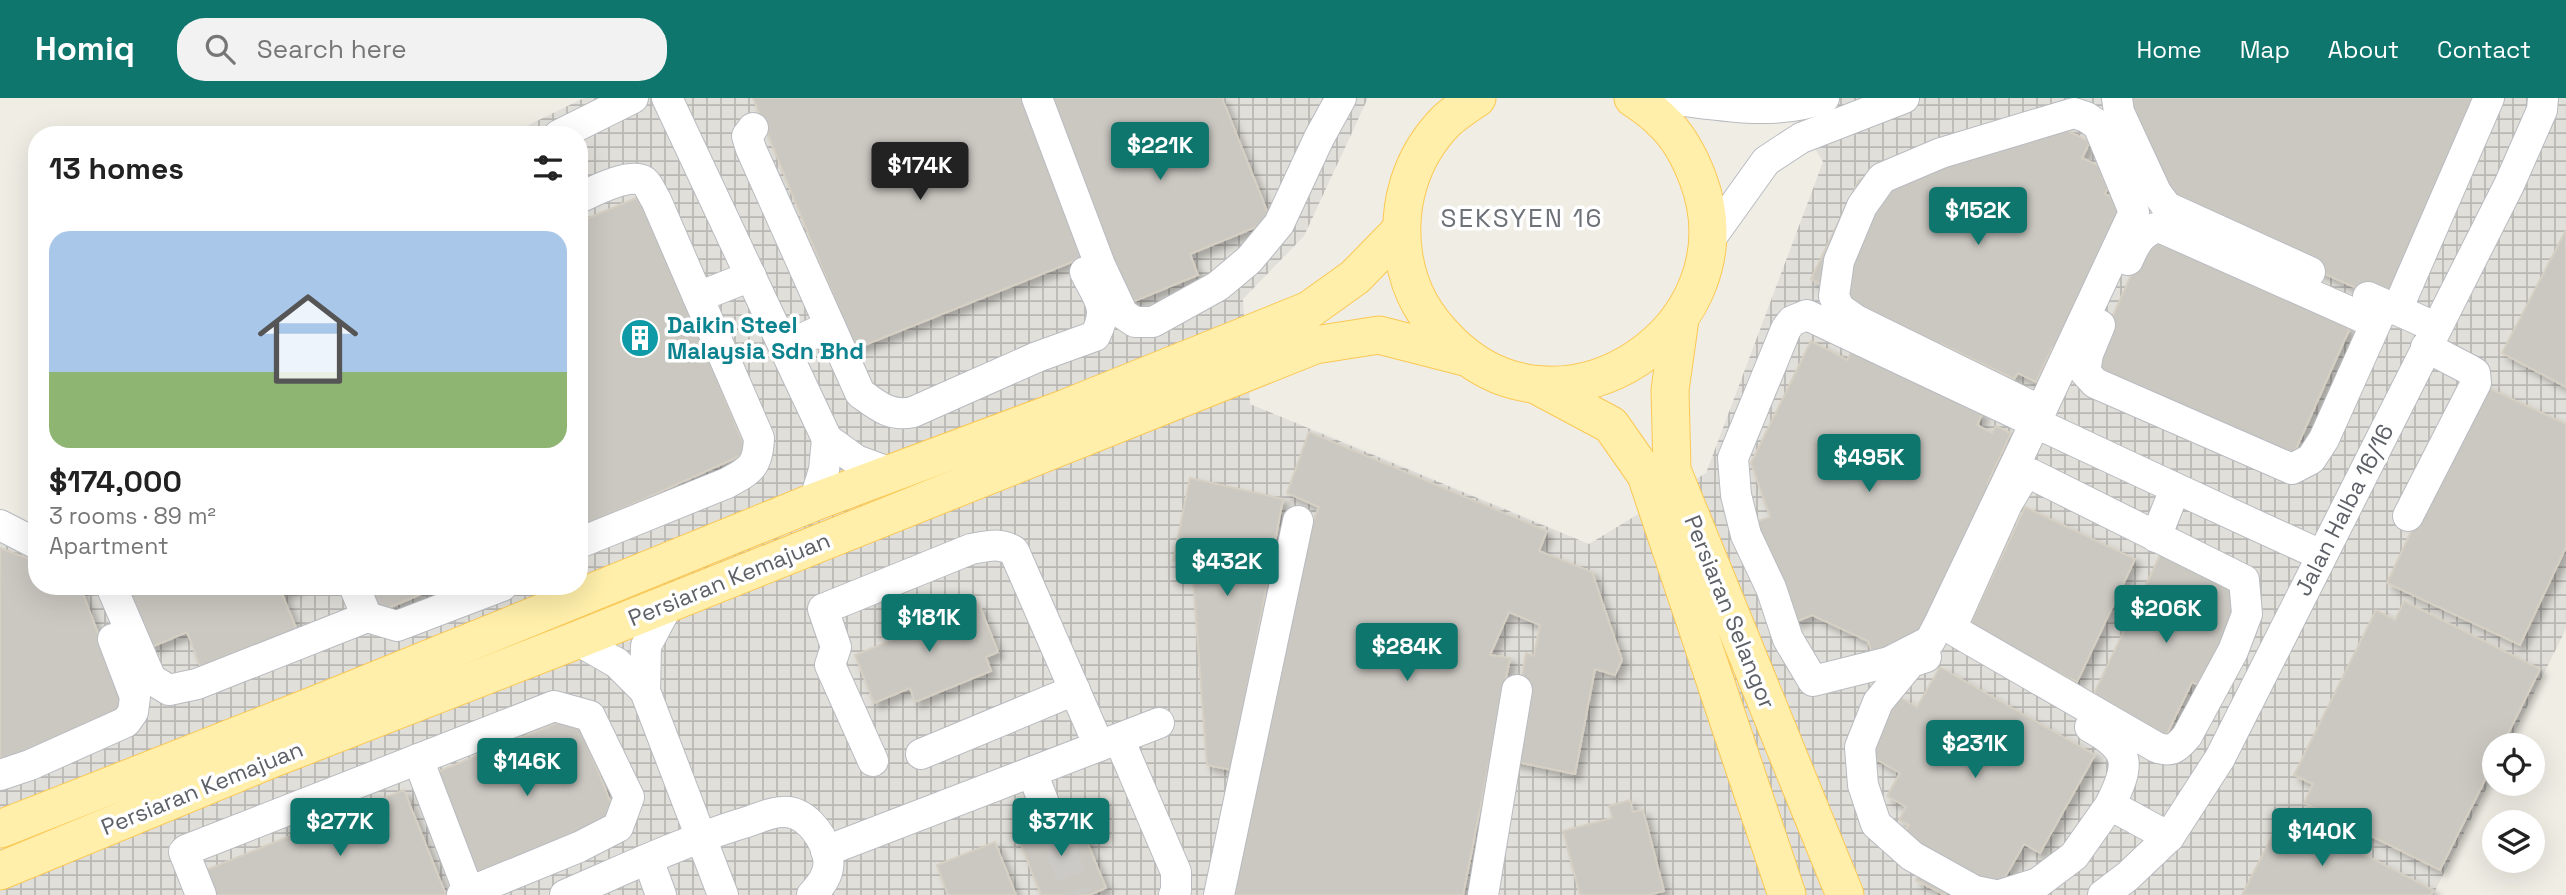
<!DOCTYPE html>
<meta charset="utf-8">
<style>
:root{--surface:#fff;--page:#f2f2f2;--text:#222;--muted:#767676;--accent:#0f766e}
body{margin:0;font-family:"Space Grotesk",sans-serif;background:var(--page);color:var(--text);height:100vh;display:flex;flex-direction:column;font-size:26px;white-space:nowrap}
*{box-sizing:border-box;margin:0}
p{font-size:23px;color:var(--muted)}
.icon{flex:none;width:38px;height:38px;fill:none;stroke:currentColor;stroke-width:2;stroke-linecap:round;stroke-linejoin:round}
.map{position:relative;flex:1;overflow:hidden}
.panel{position:absolute;left:28px;top:28px;width:560px;height:469px;display:flex;flex-direction:column;background:var(--surface);border-radius:28px;box-shadow:0 7px 28px #0002}
.panel>*{flex:none}
.controls{position:absolute;left:2482px;top:635px;display:grid;gap:14px}
.controls a{display:grid;place-items:center;width:63px;height:63px;border-radius:50%;background:var(--surface);box-shadow:0 7px 28px #0002;font-size:35px}
.price{position:absolute;translate:-50% -60px;padding:0 16px;border-radius:7px;background:var(--accent);color:#fff;font-size:23px;line-height:46px;filter:drop-shadow(0 2px 4px #0008)}
.price::after{content:'';position:absolute;left:50%;top:42px;width:21px;height:16px;margin-left:-10px;background:inherit;clip-path:polygon(0 0,100% 0,50% 100%)}
.price.active{background:#222;color:#fff}
ul{padding:0;list-style:none}
li{display:grid;align-content:center;gap:14px;height:371px;padding:0 21px}
li span{display:grid;place-items:center;height:217px;border-radius:21px;color:#555}
li>.icon{margin-inline-start:auto}
span .icon{width:126px;height:126px;fill:#fffc;stroke-width:1}
li b{font-size:30px}
h2{display:flex;justify-content:space-between;align-items:center;height:84px;padding:0 21px;font-size:30px}
header{display:flex;align-items:center;gap:42px;box-sizing:border-box;height:98px;padding:0 35px;background:var(--accent);color:#fff}
header strong{font-size:33px}
nav{display:flex;gap:38px;margin-inline-start:auto;font-size:24px}
.search{width:490px;height:63px;background:var(--page);display:flex;align-items:center;gap:18px;box-sizing:border-box;padding:0 24px;border-radius:28px;color:var(--muted);font-size:26px}
.map>svg:first-child{display:block}
.industrial{fill:url(#industrial-grid)}
.building{fill:#cbc8c2;stroke:#d6cfc3;stroke-width:2;filter:url(#shadow)}
.lines{fill:none;stroke-linecap:round;stroke-linejoin:round}
.minor-tunnel{stroke:#cbcac6;stroke-width:30;stroke-dasharray:30 15;stroke-linecap:butt}
.minor-casing{stroke:#b8bbc0;stroke-width:32}
.major-casing{stroke:#fbc853;stroke-width:39}
.minor{stroke:#fff;stroke-width:30}
.major{stroke:#ffefab;stroke-width:37}
.labels{text-anchor:middle;stroke-width:7;stroke-linejoin:round;paint-order:stroke}
.culture-label{font-size:23px;font-weight:bold;fill:#0d838f;stroke:#fff;text-anchor:start}
.street-label{font-size:23px;fill:#5d6167;stroke:#fff}
.quarter-label{font-size:26px;letter-spacing:2px;fill:#6e7379;stroke:#fff}
</style>
<header>
<strong>Homiq</strong>
<div class="search"><svg class="icon" aria-label="search" viewBox="0 0 24 24"><circle cx="10" cy="10" r="6"/><path d="M15 15l6 6"/></svg>Search here</div>
<nav><a>Home</a><a>Map</a><a>About</a><a>Contact</a></nav>
</header>
<div class="map">
<svg width="2566" height="797" viewBox="0 0 2566 797">
<defs>
<pattern id="industrial-grid" width="8" height="8" patternUnits="userSpaceOnUse" patternTransform="scale(1.75)"><rect width="8" height="8" fill="#e1dfd9"/><path d="M0 4h8M4 0v8" fill="none" stroke="#bab8b4"/></pattern>
<filter id="shadow"><feDropShadow dx="5.5" dy="5.5" stdDeviation="3.5" flood-color="#0004"/></filter>
</defs>
<rect width="100%" height="100%" fill="#f0ede5"/>
<polygon class="industrial" points="584,0 1368,0 1304,138 1243,201 1250,306 1589,446 1706,375 1823,64 1785,0 2566,0 2566,531 2508,647 2494,648 2494,675 2433,797 0,797 0,421 37,436 37,488 579,488 579,37 508,37"/>
<g class="building">
<polygon points="753,0 1024,0 1087,158 855,251"/>
<polygon points="1047,0 1222,0 1271,123 1190,156 1198,177 1130,205"/>
<polygon points="2123,0 2471,0 2478,3 2387,204 2162,102"/>
<polygon points="2022,20 2052,25 2090,44 2082,60 2106,71 2102,80 2111,84 2105,96 2126,106 2062,255 2052,250 2036,284 2018,275 2014,281 1942,246 1928,275 1841,196 1811,181 1859,82"/>
<polygon points="643,97 747,355 581,429 579,124"/>
<polygon points="2566,132 2566,289 2502,255"/>
<polygon points="2148,139 2350,230 2292,360 2090,269"/>
<polygon points="1811,243 1847,262 1851,254 1983,315 1977,327 1992,335 1996,328 2011,335 1987,386 1991,388 1921,531 1874,561 1868,543 1812,517 1795,524 1756,424 1770,419 1751,365"/>
<polygon points="2480,286 2566,326 2566,449 2520,547 2387,485"/>
<polygon points="1309,334 1547,433 1539,453 1592,474 1622,562 1615,577 1595,571 1575,676 1507,662 1526,555 1534,558 1540,527 1509,514 1490,557 1510,560 1463,797 1225,797 1301,480 1290,475 1319,409 1287,395"/>
<polygon points="1190,380 1283,401 1232,672 1207,667 1192,467 1173,463"/>
<polygon points="2025,409 2135,461 2077,584 1967,532"/>
<polygon points="0,450 37,464 37,488 80,488 129,617 0,670"/>
<polygon points="2161,455 2231,489 2238,511 2201,588 2192,584 2165,640 2090,604"/>
<polygon points="125,488 300,488 282,496 299,537 203,576 187,534 149,550"/>
<polygon points="368,488 440,488 379,514"/>
<polygon points="912,497 925,528 979,506 998,554 986,559 991,573 915,604 910,590 874,605 855,557 907,536 894,504"/>
<polygon points="2404,503 2540,571 2502,648 2494,648 2494,664 2440,772 2304,705 2313,686 2294,677 2376,512 2395,522"/>
<polygon points="1940,569 2095,657 2040,755 2024,746 1996,795 1959,774 1945,797 1916,782 1930,757 1901,741 1909,727 1899,722 1906,709 1887,698 1900,675 1867,656 1899,599 1917,609"/>
<polygon points="559,624 581,631 612,708 602,731 480,781 437,674"/>
<polygon points="404,692 446,797 215,797 206,772"/>
<polygon points="1630,702 1633,714 1643,712 1664,793 1648,797 1580,797 1563,733 1612,720 1609,708"/>
<polygon points="1074,712 1106,790 1089,797 1041,797 1017,736"/>
<polygon points="2284,715 2433,792 2431,797 2242,797"/>
<polygon points="995,744 1016,797 948,797 937,767"/>
</g>
<g class="lines">
<polyline class="minor-tunnel" points="1045,708 1078,797"/>
<defs>
<g id="minor">
<polyline points="667,0 827,341 856,362 891,375"/>
<polyline points="1037,0 1100,167 1123,216 1135,224 1153,224 1218,188 1249,162 1279,126 1319,40 1341,0"/>
<path d="M1659,0C1712,5 1772,20 1824,0"/>
<polyline points="2117,0 2119,14 2156,94 2167,109 2310,174"/>
<polygon points="2074,15 2086,19 2098,27 2134,114 2041,313 1856,222 1839,210 1834,198 1839,163 1862,108 1882,80 1941,55"/>
<path d="M753,30L747,38L751,51L860,295C878,308 890,319 913,314L1037,259L1095,238C1110,209 1098,201 1085,174"/>
<polyline points="559,37 633,0"/>
<path d="M579,100C592,94 630,74 644,83C649,87 652,96 656,102L759,340C758,368 751,372 727,385L579,445"/>
<polyline points="1708,144 1766,63 1801,40 1904,0"/>
<path d="M2128,162C2135,146 2141,133 2159,129L2375,225"/>
<polyline points="698,199 751,178"/>
<polyline points="2368,199 2435,229"/>
<polyline points="2397,212 2489,0"/>
<polyline points="2100,227 2088,256 2085,274 2095,285 2292,371 2311,361 2324,341 2384,207"/>
<polyline points="784,249 830,228"/>
<path d="M2041,313L2035,325L1939,526L1930,543L1889,564L1813,583L1788,541L1771,490L1746,437L1736,397L1733,360L1786,231L1792,223L1807,217C1978,298 2149,379 2321,457"/>
<path d="M2025,376H2031L2244,482L2247,516L2233,553L2187,638C2177,650 2171,655 2156,649L1955,533L1954,524L2007,406Z"/>
<polyline points="814,404 824,372 827,341"/>
<polyline points="2408,418 2476,285 2475,275 2470,272 2426,249"/>
<polyline points="0,427 37,446"/>
<polyline points="2156,439 2175,391"/>
<polyline points="111,488 151,581 169,592 197,586 367,519"/>
<polyline points="354,488 367,519 397,528 502,488"/>
<polyline points="669,505 646,548 645,593 723,797"/>
<polyline points="577,542 617,565 645,593"/>
<polyline points="1926,559 1911,564 1878,604 1860,649 1863,687 1876,726 1912,758 1975,793 1995,797"/>
<path d="M2090,629C2132,652 2130,667 2110,707L2169,739"/>
<polyline points="1119,641 1176,774 1176,793 1174,797"/>
<polyline points="921,656 1075,592"/>
<polyline points="418,661 470,797"/>
<path d="M873,663L830,567L836,549L823,511L971,451C988,448 999,444 1014,453L1099,648"/>
<polyline points="1032,674 1045,708"/>
<polyline points="0,677 30,667 126,624 133,614 135,599 113,541"/>
<polyline points="826,753 1159,625"/>
<polyline points="648,761 661,797"/>
<polyline points="201,797 184,754 186,752 554,608 590,618 629,699 618,729 579,749 462,797"/>
<path d="M565,797C623,772 680,745 740,726C753,723 769,714 782,714C804,712 821,735 827,754C832,772 824,784 812,797"/>
<polyline points="1219,797 1298,423"/>
<polyline points="1483,797 1517,592"/>
<polyline points="2000,797 2038,785 2074,758 2110,707"/>
<polyline points="2103,797 2128,778 2169,739 2220,660 2509,87 2542,12 2543,0"/>
</g>
<g id="major">
<path d="M1477,0C1467,7 1456,14 1447,22C1410,59 1396,109 1404,159C1410,194 1425,220 1451,245C1564,356 1753,229 1698,81C1690,60 1679,38 1662,23C1654,14 1643,7 1633,0"/>
<polyline points="1680,221 1670,292 1672,372 1845,797"/>
<polyline points="1538,288 1611,327 1646,377 1787,797"/>
<polyline points="0,731 320,605 814,404 1066,310 1309,212 1355,179 1400,133"/>
<polyline points="0,773 269,662 577,542 1315,247 1379,237 1465,259"/>
</g>
</defs>
<use href="#minor" class="minor-casing"/>
<use href="#major" class="major-casing"/>
<use href="#minor" class="minor"/>
<use href="#major" class="major"/>
</g>
<defs>
<symbol id="building-disc" viewBox="-11 -11 22 22"><circle r="9.5" fill="#0f9aa8" stroke="#fff"/><path d="M-4-6H4V6H1V3H-1V6H-4ZM-2.5-4.3h1.7v1.8h-1.7ZM.8-4.3h1.7v1.8H.8ZM-2.5-1h1.7V.8h-1.7ZM.8-1h1.7V.8H.8Z" fill="#fff"/></symbol>
</defs>
<g fill-rule="evenodd">
<use href="#building-disc" x="618" y="218" width="44" height="44"/>
</g>
<g class="labels">
<g class="culture-label">
<text x="667" y="235">Daikin Steel<tspan x="667" dy="26">Malaysia Sdn Bhd</tspan></text>
</g>
<g class="street-label">
<text transform="translate(2344 412) rotate(-63)" y="8">Jalan Halba 16/16</text>
<text transform="translate(729 481) rotate(-22)" y="8">Persiaran Kemajuan</text>
<text transform="translate(1730 514) rotate(68)" y="8">Persiaran Selangor</text>
<text transform="translate(202 690) rotate(-22)" y="8">Persiaran Kemajuan</text>
</g>
<g class="quarter-label">
<text x="1522" y="129">SEKSYEN 16</text>
</g>
</g>
</svg>
<div class="controls">
<a><svg class="icon" aria-label="locate" viewBox="0 0 24 24"><circle cx="12" cy="12" r="6"/><path d="M12 2v4M12 18v4M2 12h4M18 12h4"/></svg></a>
<a><svg class="icon" aria-label="layers" viewBox="0 0 24 24"><path d="M12 4l9 5-9 5-9-5zM3 14l9 5 9-5"/></svg></a>
</div>
<b class="price" style="left:1160px;top:84px">$221K</b>
<b class="price active" style="left:920px;top:104px">$174K</b>
<b class="price" style="left:1978px;top:149px">$152K</b>
<b class="price" style="left:1869px;top:396px">$495K</b>
<b class="price" style="left:1227px;top:500px">$432K</b>
<b class="price" style="left:2166px;top:547px">$206K</b>
<b class="price" style="left:929px;top:556px">$181K</b>
<b class="price" style="left:1407px;top:585px">$284K</b>
<b class="price" style="left:1975px;top:682px">$231K</b>
<b class="price" style="left:527px;top:700px">$146K</b>
<b class="price" style="left:340px;top:760px">$277K</b>
<b class="price" style="left:1061px;top:760px">$371K</b>
<b class="price" style="left:2322px;top:770px">$140K</b>
<section class="panel">
<h2>13 homes<svg class="icon" aria-label="filters" viewBox="0 0 24 24"><path d="M4 7h16M4 17h16"/><circle cx="9" cy="7" r="2"/><circle cx="15" cy="17" r="2"/></svg></h2>
<ul>
<li><span style="background:linear-gradient(#a9c7e8 65%,#8fb573 0)"><svg class="icon" aria-label="home" viewBox="0 0 24 24"><path d="M3 11l9-7 9 7M6 9v11h12V9"/></svg></span><div><b>$174,000</b><p>3 rooms · 89 m²</p><p>Apartment</p></div></li>
</ul>
</section>
</div>
